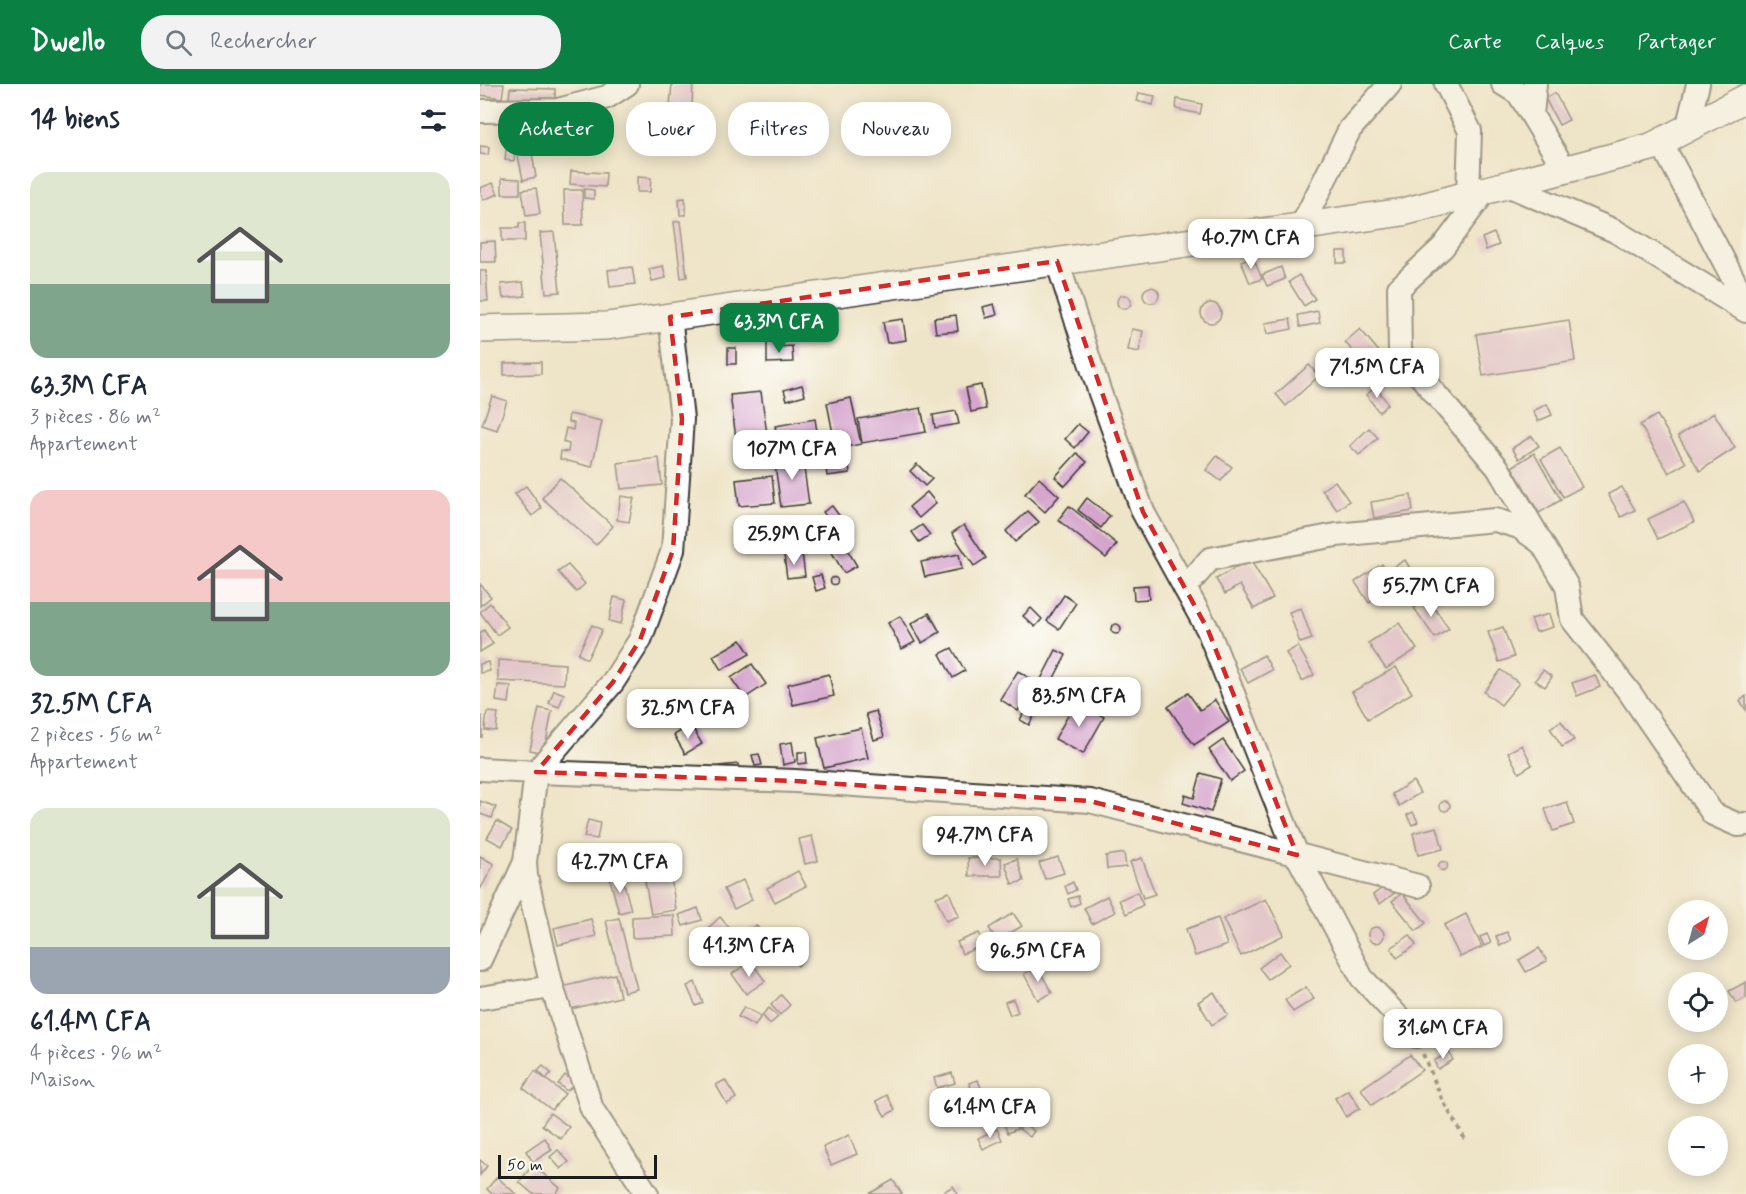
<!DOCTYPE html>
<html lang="fr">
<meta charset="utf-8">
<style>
:root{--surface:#fff;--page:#f2f2f3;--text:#1f2937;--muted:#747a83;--accent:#0b8043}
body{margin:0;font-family:Mynerve,sans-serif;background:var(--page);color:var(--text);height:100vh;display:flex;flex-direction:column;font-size:22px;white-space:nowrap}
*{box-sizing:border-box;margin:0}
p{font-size:20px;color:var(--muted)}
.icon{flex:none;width:33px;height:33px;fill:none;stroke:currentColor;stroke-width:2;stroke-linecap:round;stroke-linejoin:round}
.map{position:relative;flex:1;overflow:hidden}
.drawer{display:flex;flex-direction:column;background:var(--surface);width:480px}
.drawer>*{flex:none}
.hud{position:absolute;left:18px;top:18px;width:570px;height:54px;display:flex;gap:12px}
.needle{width:39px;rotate:37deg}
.fabs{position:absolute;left:1188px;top:816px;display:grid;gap:12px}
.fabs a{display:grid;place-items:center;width:60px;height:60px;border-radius:50%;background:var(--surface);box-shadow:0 3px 15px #0003;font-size:30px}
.scale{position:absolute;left:18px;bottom:15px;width:159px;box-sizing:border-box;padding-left:6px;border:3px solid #1c1c1c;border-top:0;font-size:16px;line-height:21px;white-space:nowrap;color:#1c1c1c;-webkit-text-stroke:4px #fdfcf7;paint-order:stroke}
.price{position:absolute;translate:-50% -51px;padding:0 14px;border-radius:12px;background:#fff;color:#222;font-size:20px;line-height:39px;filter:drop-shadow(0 2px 3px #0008)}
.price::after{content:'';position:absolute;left:50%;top:36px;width:18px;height:14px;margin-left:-9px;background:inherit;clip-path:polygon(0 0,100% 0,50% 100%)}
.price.current{background:var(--accent);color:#fff}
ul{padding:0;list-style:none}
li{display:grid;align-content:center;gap:12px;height:318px;padding:0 30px}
li span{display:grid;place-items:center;height:186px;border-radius:18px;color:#555}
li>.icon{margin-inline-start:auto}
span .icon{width:108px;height:108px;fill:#fffc;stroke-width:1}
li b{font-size:26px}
h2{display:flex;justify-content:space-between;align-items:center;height:72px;padding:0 30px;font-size:26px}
.chip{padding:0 21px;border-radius:24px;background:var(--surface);box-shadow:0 3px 15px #0003;font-size:21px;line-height:54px}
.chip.current{background:var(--accent);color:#fff}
header{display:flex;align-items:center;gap:36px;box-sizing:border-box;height:84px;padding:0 30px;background:var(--accent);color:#fff}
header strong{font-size:28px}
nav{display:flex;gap:33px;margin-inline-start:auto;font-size:21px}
.search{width:420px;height:54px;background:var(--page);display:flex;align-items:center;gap:15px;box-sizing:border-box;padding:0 21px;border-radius:24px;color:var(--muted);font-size:22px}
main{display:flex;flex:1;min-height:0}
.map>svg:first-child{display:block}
.building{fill:#d6a5ce}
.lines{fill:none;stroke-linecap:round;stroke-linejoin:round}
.minor-casing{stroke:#3c3a36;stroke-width:26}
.tertiary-casing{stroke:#3c3a36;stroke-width:30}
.path{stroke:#3c3a36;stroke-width:4;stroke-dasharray:4.5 4.5;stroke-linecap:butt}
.minor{stroke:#fff;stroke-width:22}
.tertiary{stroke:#fff;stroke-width:27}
.marked{fill:none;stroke:#d62828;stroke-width:4.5;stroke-dasharray:12 8;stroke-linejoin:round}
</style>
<header>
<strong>Dwello</strong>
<div class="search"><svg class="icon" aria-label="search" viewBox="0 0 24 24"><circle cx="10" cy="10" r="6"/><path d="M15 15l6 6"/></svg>Rechercher</div>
<nav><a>Carte</a><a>Calques</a><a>Partager</a></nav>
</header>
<main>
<section class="drawer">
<h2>14 biens<svg class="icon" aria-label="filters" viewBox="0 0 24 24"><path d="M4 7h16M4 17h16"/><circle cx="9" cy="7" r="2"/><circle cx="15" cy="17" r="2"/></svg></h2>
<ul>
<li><span style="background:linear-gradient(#dfe7d0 60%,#7fa58c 0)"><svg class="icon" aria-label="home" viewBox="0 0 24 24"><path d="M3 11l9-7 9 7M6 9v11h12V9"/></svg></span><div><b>63.3M CFA</b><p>3 pièces · 86 m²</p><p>Appartement</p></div></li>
<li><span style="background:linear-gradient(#f6c9c9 60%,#7fa58c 0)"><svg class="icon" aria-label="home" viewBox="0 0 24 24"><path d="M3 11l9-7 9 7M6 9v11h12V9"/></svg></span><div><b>32.5M CFA</b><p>2 pièces · 56 m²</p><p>Appartement</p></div></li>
<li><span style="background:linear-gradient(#dfe7d0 75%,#9aa5b1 0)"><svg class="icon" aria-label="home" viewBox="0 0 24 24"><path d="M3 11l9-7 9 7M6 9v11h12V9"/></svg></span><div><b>61.4M CFA</b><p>4 pièces · 96 m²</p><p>Maison</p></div></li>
</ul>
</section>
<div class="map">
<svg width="1266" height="1110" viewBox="0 0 1266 1110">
<rect width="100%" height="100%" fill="#fdfcf7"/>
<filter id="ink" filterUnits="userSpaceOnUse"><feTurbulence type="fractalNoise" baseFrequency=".0167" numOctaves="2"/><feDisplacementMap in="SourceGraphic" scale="12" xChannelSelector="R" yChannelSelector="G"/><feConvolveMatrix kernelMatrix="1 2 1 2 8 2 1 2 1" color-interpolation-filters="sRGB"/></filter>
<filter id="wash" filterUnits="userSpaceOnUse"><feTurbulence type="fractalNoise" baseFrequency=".008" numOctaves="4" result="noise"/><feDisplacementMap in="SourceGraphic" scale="24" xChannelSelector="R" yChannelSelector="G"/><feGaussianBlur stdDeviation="1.35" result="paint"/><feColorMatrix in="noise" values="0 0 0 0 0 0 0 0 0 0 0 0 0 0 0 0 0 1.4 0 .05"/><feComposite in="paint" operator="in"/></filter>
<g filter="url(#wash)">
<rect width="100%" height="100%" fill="#eee4c7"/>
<g id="blocks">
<g class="building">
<polygon points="0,0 24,0 22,14 0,11"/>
<polygon points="192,0 213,0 212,23 190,21"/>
<polygon points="30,4 75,5 75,17 29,16"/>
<polygon points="659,9 675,12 673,21 657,17"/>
<polygon points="1075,9 1089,36 1079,41 1065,14"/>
<polygon points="697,15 722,20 720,30 696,25"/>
<polygon points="0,62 9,63 8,71 0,70"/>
<polygon points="51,64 56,93 43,96 37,67"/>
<polygon points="26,66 35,67 34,77 25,76"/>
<polygon points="91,87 126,89 125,103 90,100"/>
<polygon points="157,93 171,94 170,108 157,108"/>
<polygon points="22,94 40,95 40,110 22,110"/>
<polygon points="13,99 18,110 3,116 0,104"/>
<polygon points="56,104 60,130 46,132 42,106"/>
<polygon points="104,105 114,106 114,115 104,114"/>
<polygon points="84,106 102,106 103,141 85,141"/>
<polygon points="205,114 206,131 200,131 199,115"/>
<polygon points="200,137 207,193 201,194 194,138"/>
<polygon points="39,139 45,139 45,157 22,157 22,144 39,144"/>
<polygon points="74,148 80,208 66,209 60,149"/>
<polygon points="1014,149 1019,161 1006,166 1002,154"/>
<polygon points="15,157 16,178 0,178 0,158"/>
<rect x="857" y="167" width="9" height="12"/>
<polygon points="773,173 782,195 770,199 761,177"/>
<polygon points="183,182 186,194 172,197 169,185"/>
<polygon points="152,183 155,200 130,203 128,186"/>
<polygon points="801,183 805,195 787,202 782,191"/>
<polygon points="0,187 6,187 8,217 0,217"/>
<polygon points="819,191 835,215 824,222 809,198"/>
<polygon points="43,198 45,212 23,214 21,200"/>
<circle cx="671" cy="211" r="8"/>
<circle cx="644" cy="218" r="7"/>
<circle cx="731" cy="229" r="10"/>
<polygon points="514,220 517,231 506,234 503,223"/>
<polygon points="838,227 840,239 820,243 818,231"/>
<polygon points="476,231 478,247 456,249 454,234"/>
<polygon points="423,235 426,256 407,259 403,238"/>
<polygon points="810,235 812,245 787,250 785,239"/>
<polygon points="1089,236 1095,277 1003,292 996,250"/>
<polygon points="652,245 663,247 659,268 648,266"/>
<polygon points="880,245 906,276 891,288 865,258"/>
<polygon points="287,258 297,258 297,263 312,262 313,278 287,279"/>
<rect x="248" y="264" width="8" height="16"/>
<polygon points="61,278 61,290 24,291 24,279"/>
<polygon points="829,281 839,292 806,322 796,310"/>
<polygon points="322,301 325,311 307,316 304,306"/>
<polygon points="501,301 506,325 491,328 486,304"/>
<polygon points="896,303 908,320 899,328 886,311"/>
<polygon points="281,308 290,371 259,375 250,311"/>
<polygon points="12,312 27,317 17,346 2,341"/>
<polygon points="371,314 381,360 356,365 347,319"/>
<polygon points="1067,320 1072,331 1058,337 1053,327"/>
<polygon points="441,324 446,348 382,359 378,335"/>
<polygon points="476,327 479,340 455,344 453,331"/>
<polygon points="1234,329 1255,364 1220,387 1198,352"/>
<polygon points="89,330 122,337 112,383 80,375 81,367 88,368 89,360 83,358 86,344 93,346 94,339 88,338"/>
<polygon points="1177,331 1206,379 1189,389 1160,341"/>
<polygon points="335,335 337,348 298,355 295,342"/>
<polygon points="598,340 608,348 595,364 585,355"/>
<polygon points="889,344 898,354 879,371 870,362"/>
<polygon points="1052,352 1059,362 1039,375 1032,364"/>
<polygon points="1080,364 1102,403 1083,413 1061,375"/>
<polygon points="367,366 370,389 347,392 344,368"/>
<polygon points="597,369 607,378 585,402 575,393"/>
<polygon points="1054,369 1081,416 1059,429 1032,383"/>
<polygon points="322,370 329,420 301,423 294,374"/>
<polygon points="737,372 752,383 741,397 726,386"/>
<polygon points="179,374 182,401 141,405 138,379"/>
<polygon points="437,380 452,395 445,402 430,387"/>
<polygon points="292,392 295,419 259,422 256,396"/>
<polygon points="80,394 133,442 116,461 62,414"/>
<polygon points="559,394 579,412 565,428 545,410"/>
<polygon points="855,397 869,417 857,426 842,406"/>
<polygon points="46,402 62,424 52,432 35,410"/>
<polygon points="1142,403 1155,426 1141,433 1128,410"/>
<polygon points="447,408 456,419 439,434 429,423"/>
<polygon points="931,411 933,427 894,434 891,418"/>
<polygon points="141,412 154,414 149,438 137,436"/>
<polygon points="607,414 630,432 621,444 598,426"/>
<polygon points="1204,418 1214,438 1178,455 1168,435"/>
<polygon points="352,422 361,434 352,440 343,428"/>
<polygon points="589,422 637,460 626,474 578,436"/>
<polygon points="548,427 559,438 535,458 526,447"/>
<polygon points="339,434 347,442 326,459 319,450"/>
<polygon points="442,441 450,451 439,458 432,448"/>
<polygon points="484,441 506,474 494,482 472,449"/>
<circle cx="343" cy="463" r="4.5"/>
<polygon points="364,460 377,482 364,489 351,467"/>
<polygon points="322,469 325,492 307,494 304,471"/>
<polygon points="479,470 482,485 445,493 441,478"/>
<polygon points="770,475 793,514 774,525 760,501 745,510 736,495"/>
<polygon points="925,476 939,499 926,507 912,484"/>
<polygon points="902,480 915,501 889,519 875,498"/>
<polygon points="88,481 105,500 96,508 78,488"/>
<polygon points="341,491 345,504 336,507 332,493"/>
<circle cx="354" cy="497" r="3.5"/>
<polygon points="0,500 11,513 0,522"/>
<polygon points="668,501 669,515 654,516 653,502"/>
<polygon points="584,511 596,519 579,545 567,537"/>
<polygon points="134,513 146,516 141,540 129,537"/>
<polygon points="948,515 969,545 955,554 934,524"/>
<polygon points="10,519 28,543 17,551 0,528"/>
<polygon points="551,524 562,535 555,543 543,532"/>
<polygon points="821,524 832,555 820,559 809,528"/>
<polygon points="449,529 460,548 442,559 431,540"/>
<polygon points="1069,530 1073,543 1056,548 1051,535"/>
<polygon points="420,532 435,558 422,565 408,539"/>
<polygon points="919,539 937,565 906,585 888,559"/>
<circle cx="636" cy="545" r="5"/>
<polygon points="112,541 122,546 107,575 98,570"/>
<polygon points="1023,543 1034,573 1019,578 1008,548"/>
<polygon points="4,546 13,560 0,568 0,549"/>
<polygon points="261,556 270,570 241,586 233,572"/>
<polygon points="818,562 834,591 822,597 806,569"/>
<polygon points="472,564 485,587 473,594 460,570"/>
<polygon points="576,566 586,571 549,641 540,636"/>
<polygon points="784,571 792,586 768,599 760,584"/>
<polygon points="18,576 85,580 84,600 18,597"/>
<polygon points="8,578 10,587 0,589 0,580"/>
<polygon points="272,580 286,600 265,614 251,594"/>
<polygon points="916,583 932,609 888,635 872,608"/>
<polygon points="1021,586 1039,599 1021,621 1004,608"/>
<polygon points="1063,586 1072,593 1065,603 1055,596"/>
<polygon points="538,587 556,598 538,627 520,615"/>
<polygon points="349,590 354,612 313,621 308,600"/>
<polygon points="1115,591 1120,603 1097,612 1092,599"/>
<polygon points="18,601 31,602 29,619 16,617"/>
<polygon points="74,606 84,610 79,623 69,619"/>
<polygon points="708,609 720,626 735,616 749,638 714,661 688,623"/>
<polygon points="1266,612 1266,626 1260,617"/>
<polygon points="596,617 624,633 603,670 575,655"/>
<polygon points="59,624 72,627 64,669 50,666"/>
<polygon points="396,627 404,653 394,656 386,630"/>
<polygon points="7,628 18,629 16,647 5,646"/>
<rect x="0" y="632" width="2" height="21"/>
<polygon points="1081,637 1094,656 1082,663 1070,644"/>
<polygon points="211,641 222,660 205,670 194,651"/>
<polygon points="381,644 388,674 344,684 337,654"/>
<polygon points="743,656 764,687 750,697 729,666"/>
<polygon points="312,658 315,678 303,681 300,660"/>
<polygon points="1042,661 1052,681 1039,689 1028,668"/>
<polygon points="318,668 326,668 327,679 318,680"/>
<polygon points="279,670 282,681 275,682 272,671"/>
<polygon points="258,680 259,689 240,691 239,682"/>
<polygon points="721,689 741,695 731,728 703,719 705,711 714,714"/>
<polygon points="933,697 940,709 919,722 912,710"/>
<circle cx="965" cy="722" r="5"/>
<polygon points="0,717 16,723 12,734 0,730"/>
<polygon points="1087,718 1094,740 1073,747 1065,725"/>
<polygon points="933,728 938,738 932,741 927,731"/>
<polygon points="108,736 120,739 117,755 104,753"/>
<polygon points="17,737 32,746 22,762 7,754"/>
<polygon points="957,743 963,765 938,771 933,749"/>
<polygon points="332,752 338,777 325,780 319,755"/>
<polygon points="644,769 646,783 627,785 626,772"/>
<polygon points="0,772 14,780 0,806"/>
<polygon points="578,773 584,789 565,795 559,779"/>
<polygon points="488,774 521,774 522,792 489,792"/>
<polygon points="662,774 675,810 663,814 650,778"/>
<polygon points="537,775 544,797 532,800 525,779"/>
<circle cx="963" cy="782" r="4.5"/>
<polygon points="318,787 326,802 295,818 287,804"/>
<polygon points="190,788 196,826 171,830 164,792"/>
<polygon points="142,792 151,826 139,829 130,795"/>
<polygon points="263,796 272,816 254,825 244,805"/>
<polygon points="593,798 596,806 588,810 585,802"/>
<polygon points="910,798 917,807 900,820 893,811"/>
<polygon points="469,808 479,832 466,837 456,813"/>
<polygon points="657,808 663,821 646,830 639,816"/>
<polygon points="922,809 946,839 936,847 912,817"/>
<polygon points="598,812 600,819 591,823 588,815"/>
<polygon points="627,812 635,828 612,840 604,824"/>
<polygon points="786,815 804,851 761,872 743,835"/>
<polygon points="218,824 222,836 203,842 199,831"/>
<polygon points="533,829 542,842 517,857 509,844"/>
<polygon points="986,830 1002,863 980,873 964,841"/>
<polygon points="194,831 195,852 152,854 152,833"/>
<polygon points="240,833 254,849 241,861 226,846"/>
<polygon points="139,834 157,905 144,908 126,837"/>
<polygon points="738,834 747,861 715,872 706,845"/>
<polygon points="111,835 116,852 78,861 74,844"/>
<polygon points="276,841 289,858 267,874 255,856"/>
<circle cx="896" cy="851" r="8"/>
<polygon points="1027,848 1031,856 1020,862 1016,852"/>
<polygon points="499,849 504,861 482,870 477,858"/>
<polygon points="1007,850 1011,859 1004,862 1000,853"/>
<polygon points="930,851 936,861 917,874 911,864"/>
<polygon points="301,852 326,872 318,882 293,861"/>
<polygon points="1059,864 1067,877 1046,888 1039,876"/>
<polygon points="800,868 809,880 788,895 779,884"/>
<polygon points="271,877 285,897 266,910 252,890"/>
<polygon points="557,882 572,909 558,916 544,890"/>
<polygon points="135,890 140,913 87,926 82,903"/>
<polygon points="215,898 223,919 216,922 207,902"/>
<polygon points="1266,898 1266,914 1256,919 1249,907"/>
<polygon points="826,903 834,915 813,928 805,916"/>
<polygon points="734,908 748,931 732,941 718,918"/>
<polygon points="301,911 310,921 300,931 291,921"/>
<polygon points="533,915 538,928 530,931 525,918"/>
<polygon points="264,923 281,932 275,942 258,933"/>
<polygon points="289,924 298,933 290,940 282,931"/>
<polygon points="969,968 973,976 958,985 954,977"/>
<polygon points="930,971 942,986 892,1021 881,1005"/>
<polygon points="63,982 71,989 66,995 58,987"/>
<polygon points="55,987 85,1010 72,1026 43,1004"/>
<polygon points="472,989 475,999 457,1004 454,994"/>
<polygon points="85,991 95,999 87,1007 78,1000"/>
<polygon points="245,996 256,1014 247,1020 236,1001"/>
<polygon points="498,996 503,1010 495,1013 489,999"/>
<polygon points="868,1006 880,1024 866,1033 855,1014"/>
<polygon points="407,1011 415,1026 405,1032 396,1017"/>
<polygon points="507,1015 515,1031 505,1035 498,1019"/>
<polygon points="70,1029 89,1043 81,1055 62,1041"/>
<polygon points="530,1029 537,1045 528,1049 520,1033"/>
<polygon points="544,1040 554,1047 550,1053 539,1045"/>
<polygon points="517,1045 522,1056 503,1065 498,1054"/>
<polygon points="369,1051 377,1070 351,1081 343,1063"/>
<polygon points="65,1054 72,1066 53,1078 46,1067"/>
<polygon points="78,1066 89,1078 81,1085 70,1073"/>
<polygon points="0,1076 7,1082 0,1091"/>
<polygon points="53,1081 80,1104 76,1110 53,1110 39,1098"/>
<polygon points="17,1093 36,1110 12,1110 7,1105"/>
<polygon points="413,1096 422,1110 389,1110"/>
<polygon points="473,1102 478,1110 460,1110"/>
</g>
</g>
</g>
<g filter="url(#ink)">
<use href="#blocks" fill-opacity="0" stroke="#3c3a36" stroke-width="1.5"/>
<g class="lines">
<defs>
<g id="minor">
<polyline points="966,0 990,47 988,111"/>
<polyline points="1023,0 1039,10 1085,86"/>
<polyline points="0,27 78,26 127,13 147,0"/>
<polyline points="1052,31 1055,0"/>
<polyline points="1207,45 1218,0"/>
<polyline points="1181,58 1266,219"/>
<polyline points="1027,101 1135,147 1266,227"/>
<polyline points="1006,106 963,163 919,204 920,268 1018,384 1087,502 1092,535 1150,609 1233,730 1258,741 1266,740"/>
<polyline points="821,143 870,45 910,0"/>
<polyline points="577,177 620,309 663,428 728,546 817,771 882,894 936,952"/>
<polyline points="190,233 202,335 193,466 160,556 133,598 56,688 315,697 610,717 938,802"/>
<polyline points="705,504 730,475 856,451 1015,436 1039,443 1060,458"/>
<polyline points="0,685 56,688 45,778 46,792 72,903 112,1025 167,1110"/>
<polyline points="0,876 45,778"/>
<polyline points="0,914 72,903"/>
</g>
<polyline id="tertiary" points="0,245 127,242 923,128 1171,63 1266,14"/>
</defs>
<use href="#minor" class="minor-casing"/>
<use href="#tertiary" class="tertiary-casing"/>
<polyline class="path" points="943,970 963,1017 986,1057"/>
<use href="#minor" class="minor"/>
<use href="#tertiary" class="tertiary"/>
</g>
</g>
<path d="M0 0H1266V1110H0ZM577,177L663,428L728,546L817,771L610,717L315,697L56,688L133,598L160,556L193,466L202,335L190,233Z" fill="#eee4c7" fill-opacity=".55" fill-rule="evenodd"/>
<path class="marked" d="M577,177L663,428L728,546L817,771L610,717L315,697L56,688L133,598L160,556L193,466L202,335L190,233Z"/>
</svg>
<div class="fabs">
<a><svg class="needle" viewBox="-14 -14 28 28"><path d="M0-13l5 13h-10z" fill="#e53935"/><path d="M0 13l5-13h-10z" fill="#747a83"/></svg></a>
<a><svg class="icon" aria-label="locate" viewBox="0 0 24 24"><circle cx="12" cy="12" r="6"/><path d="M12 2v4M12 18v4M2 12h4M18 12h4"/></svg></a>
<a>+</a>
<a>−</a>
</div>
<div class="scale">50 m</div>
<b class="price" style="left:771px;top:186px">40.7M CFA</b>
<b class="price current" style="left:299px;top:270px">63.3M CFA</b>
<b class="price" style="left:897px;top:315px">71.5M CFA</b>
<b class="price" style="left:312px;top:397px">107M CFA</b>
<b class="price" style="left:314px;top:482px">25.9M CFA</b>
<b class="price" style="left:951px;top:534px">55.7M CFA</b>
<b class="price" style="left:599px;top:644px">83.5M CFA</b>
<b class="price" style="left:208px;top:656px">32.5M CFA</b>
<b class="price" style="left:505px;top:783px">94.7M CFA</b>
<b class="price" style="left:140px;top:810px">42.7M CFA</b>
<b class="price" style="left:269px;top:894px">41.3M CFA</b>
<b class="price" style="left:558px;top:899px">96.5M CFA</b>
<b class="price" style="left:963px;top:976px">31.6M CFA</b>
<b class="price" style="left:510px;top:1055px">61.4M CFA</b>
<div class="hud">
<a class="chip current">Acheter</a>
<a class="chip">Louer</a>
<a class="chip">Filtres</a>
<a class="chip">Nouveau</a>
</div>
</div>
</main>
